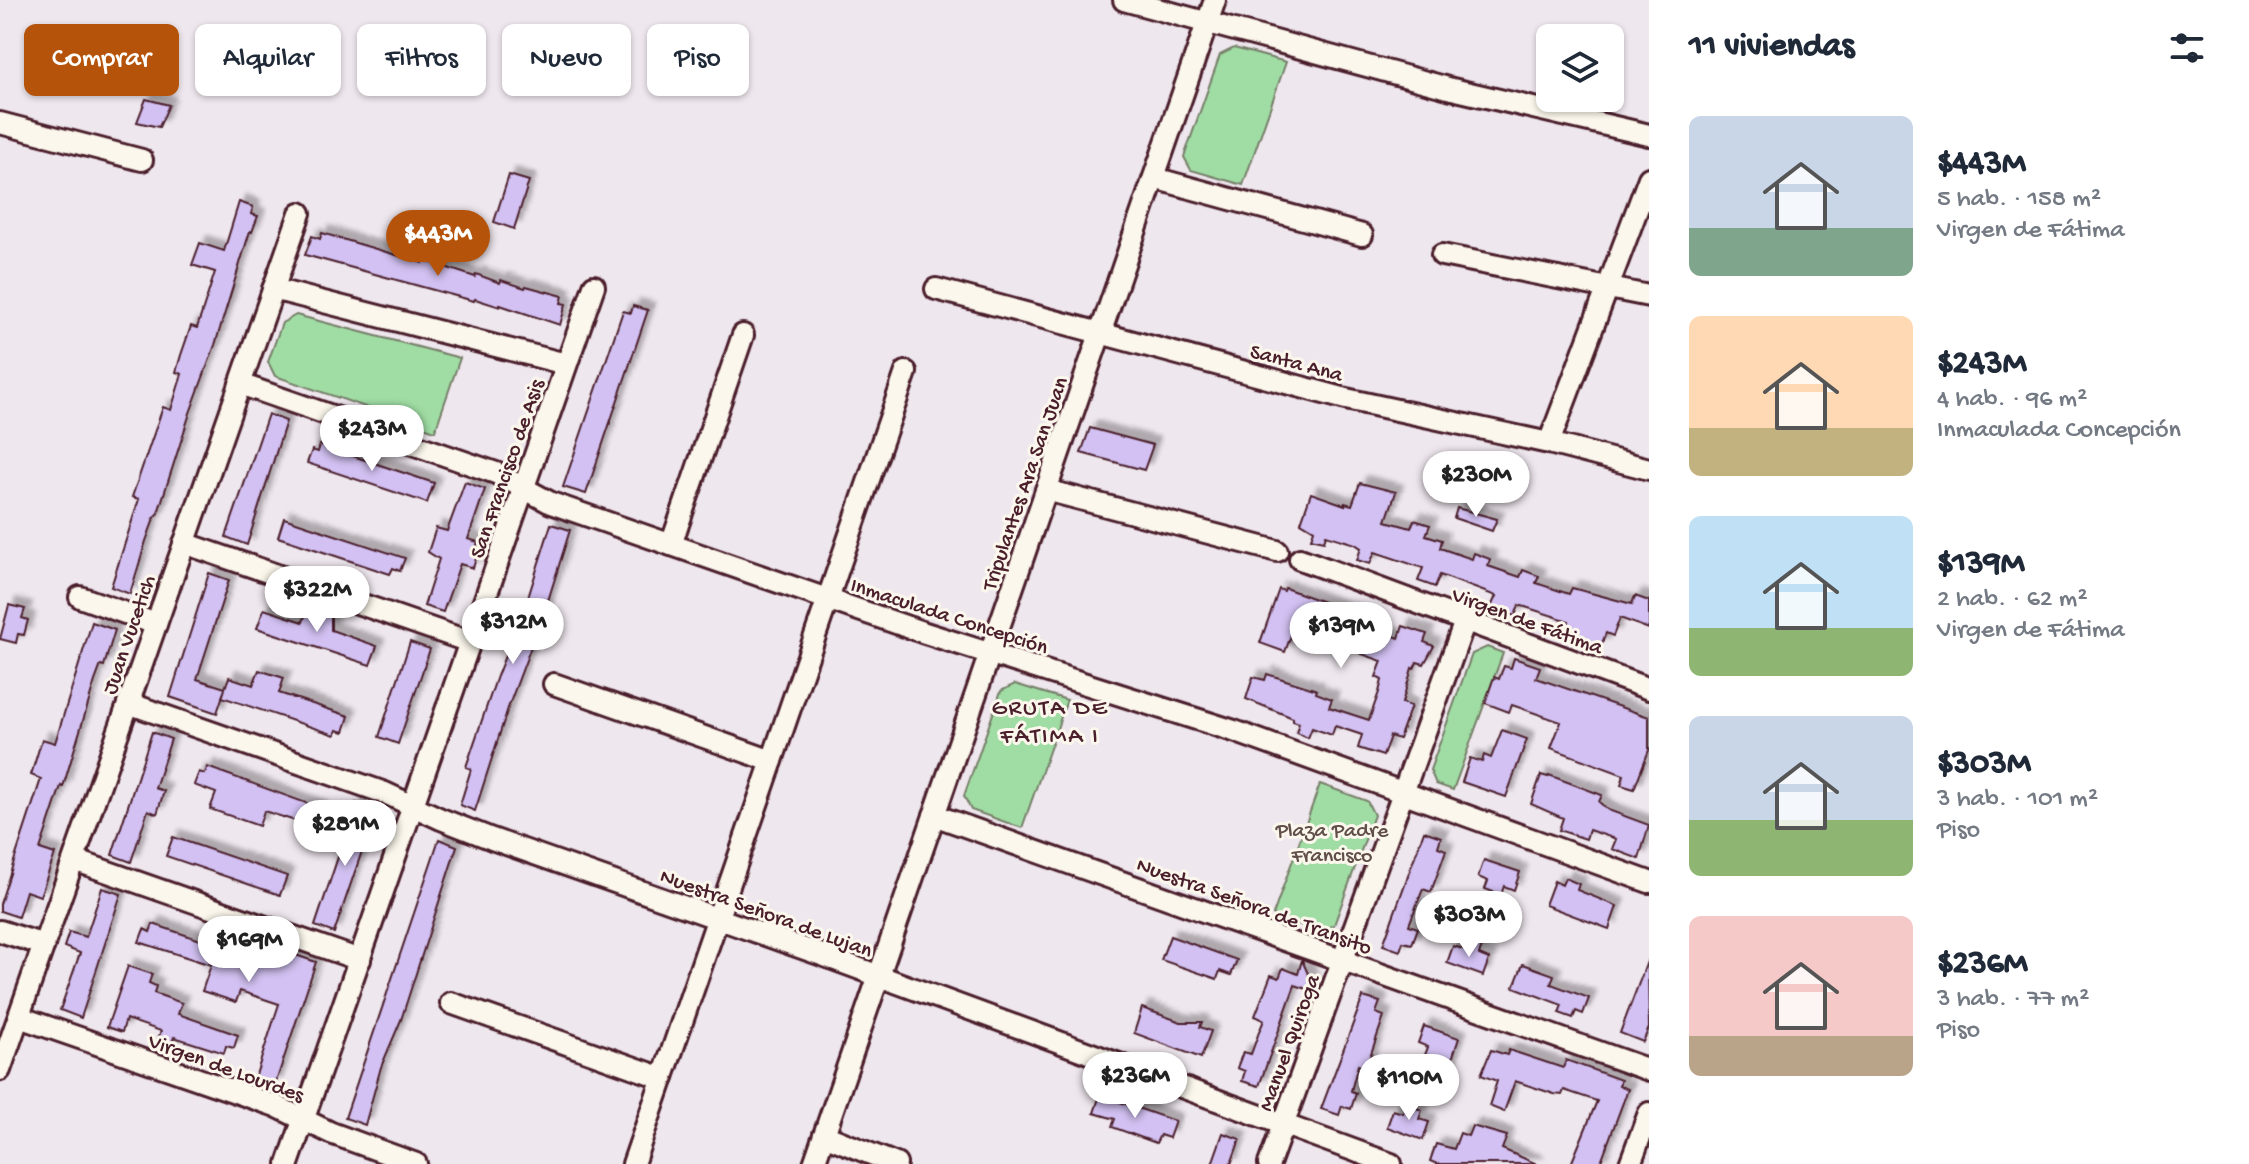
<!DOCTYPE html>
<html lang="es">
<meta charset="utf-8">
<style>
:root{--surface:#fff;--page:#f6f6f7;--text:#1f2937;--muted:#747a83;--accent:#b45309}
body{margin:0;font-family:"Gochi Hand",sans-serif;background:var(--page);color:var(--text);height:100vh;display:flex;flex-direction:column;font-size:30px;white-space:nowrap}
*{box-sizing:border-box;margin:0}
p{font-size:26px;color:var(--muted)}
.icon{flex:none;width:44px;height:44px;fill:none;stroke:currentColor;stroke-width:2;stroke-linecap:round;stroke-linejoin:round}
.map{position:relative;flex:1;overflow:hidden}
.details{display:flex;flex-direction:column;background:var(--surface);width:600px}
.details>*{flex:none}
.banner{position:absolute;left:24px;top:24px;width:760px;height:72px;display:flex;gap:16px}
.buttons{position:absolute;left:1536px;top:24px;display:grid;gap:16px}
.buttons a{display:grid;place-items:center;width:88px;height:88px;border-radius:12px;background:var(--surface);box-shadow:0 2px 6px #0004;font-size:40px}
.price{position:absolute;translate:-50% -68px;padding:0 18px;border-radius:28px;background:#fff;color:#222;font-size:26px;line-height:52px;filter:drop-shadow(0 2px 4px #0008)}
.price::after{content:'';position:absolute;left:50%;top:48px;width:24px;height:18px;margin-left:-12px;background:inherit;clip-path:polygon(0 0,100% 0,50% 100%)}
.price.selected{background:var(--accent);color:#fff}
ul{padding:0;list-style:none}
li{display:flex;align-items:center;gap:24px;height:200px;padding:0 40px}
li span{display:grid;place-items:center;flex:none;width:224px;height:160px;border-radius:12px;color:#555}
li>.icon{margin-inline-start:auto}
span .icon{width:96px;height:96px;fill:#fffc;stroke-width:1}
li b{font-size:34px}
h2{display:flex;justify-content:space-between;align-items:center;height:96px;padding:0 40px;font-size:34px}
.chip{padding:0 28px;border-radius:12px;background:var(--surface);box-shadow:0 2px 6px #0004;font-size:28px;line-height:72px}
.chip.selected{background:var(--accent);color:#fff}
main{display:flex;flex:1;min-height:0}
.map>svg:first-child{display:block}
.green{fill:#a0dda4;stroke:#757e68;stroke-width:2}
.building{fill:#d2c1f2;stroke:#4a1f2b;stroke-width:2;filter:url(#shadow)}
.lines{fill:none;stroke-linecap:round;stroke-linejoin:round}
.minor-casing{stroke:#4a1f2b;stroke-width:26}
.minor{stroke:#fbf7ec;stroke-width:20}
.labels{text-anchor:middle;stroke-width:6;stroke-linejoin:round;paint-order:stroke}
.street-label{font-size:22px;fill:#4a1f2b;stroke:#fbf7ec}
.park-label{font-size:22px;fill:#604e49;stroke:#fbf7ec}
.neighbourhood-label{font-size:24px;letter-spacing:2px;fill:#4a1f2b;stroke:#fbf7ec}
</style>
<main>
<div class="map">
<svg width="1649" height="1164" viewBox="0 0 1649 1164">
<defs>
<filter id="shadow"><feDropShadow dx="7" dy="-7" stdDeviation="2" flood-color="#0004"/></filter>
</defs>
<rect width="100%" height="100%" fill="#efe7ee"/>
<filter id="ink" filterUnits="userSpaceOnUse"><feTurbulence type="fractalNoise" baseFrequency=".0125" numOctaves="2"/><feDisplacementMap in="SourceGraphic" scale="16" xChannelSelector="R" yChannelSelector="G"/><feConvolveMatrix kernelMatrix="1 2 1 2 8 2 1 2 1" color-interpolation-filters="sRGB"/></filter>
<g filter="url(#ink)">
<g class="green">
<polygon points="1234,48 1286,62 1243,185 1191,170 1184,157 1220,55"/>
<polygon points="296,315 460,358 435,431 275,376 268,362 282,323"/>
<polygon points="1487,647 1503,653 1453,790 1436,784 1430,770 1472,654"/>
<polygon points="1015,684 1067,700 1022,828 971,810 964,796 1001,691"/>
<polygon points="1320,784 1367,801 1374,815 1334,925 1320,932 1273,915"/>
</g>
<g class="building">
<polygon points="146,99 169,105 159,127 137,122"/>
<polygon points="509,175 529,181 514,229 494,222"/>
<polygon points="239,202 253,207 251,214 258,216 252,232 250,231 215,345 190,413 157,516 155,516 146,541 130,594 111,587 139,499 132,497 163,407 171,410 182,374 176,372 181,355 191,326 197,328 215,272 192,265 200,243 224,251"/>
<polygon points="322,233 423,263 424,260 475,277 476,274 500,283 501,280 525,288 526,286 563,296 561,303 566,304 560,325 500,305 500,307 475,299 474,301 305,255 312,236 320,239"/>
<polygon points="633,306 648,310 586,494 563,487 623,311 631,313"/>
<polygon points="268,414 286,421 247,545 226,537"/>
<polygon points="1090,428 1153,445 1144,470 1081,453"/>
<polygon points="320,445 434,483 427,503 307,463 312,450 318,452"/>
<polygon points="465,482 485,489 468,539 478,542 475,551 478,552 473,568 460,564 443,612 424,606 439,559 428,552 436,528 447,531"/>
<polygon points="1360,483 1396,492 1386,521 1411,528 1414,520 1430,525 1426,535 1442,540 1440,548 1472,559 1474,553 1490,559 1488,566 1520,577 1523,570 1539,576 1536,583 1569,594 1572,588 1632,604 1635,596 1649,601 1649,629 1620,618 1613,636 1606,633 1601,646 1564,633 1569,621 1519,605 1515,616 1491,607 1496,596 1440,575 1435,587 1418,581 1423,568 1375,552 1370,564 1357,560 1361,548 1355,544 1326,535 1324,541 1311,538 1314,530 1301,522 1311,493 1345,505 1345,503 1352,505"/>
<polygon points="1457,508 1497,519 1492,531 1454,518"/>
<polygon points="284,518 405,558 400,571 393,568 390,574 278,537"/>
<polygon points="551,524 570,530 547,604 508,708 475,811 460,805 471,769 466,767 497,676 527,601"/>
<polygon points="209,573 229,580 197,679 225,688 229,677 253,685 259,670 284,678 279,693 349,716 344,732 337,730 335,735 222,697 225,689 217,713 170,697"/>
<polygon points="1285,588 1373,620 1370,627 1399,638 1403,626 1427,634 1424,642 1434,646 1424,664 1417,662 1414,669 1412,668 1402,703 1411,706 1399,739 1390,736 1383,756 1358,748 1362,735 1335,726 1332,735 1312,728 1308,738 1296,733 1299,723 1293,721 1293,718 1246,699 1253,677 1265,680 1267,674 1317,690 1316,693 1332,699 1329,707 1369,720 1379,692 1382,680 1376,677 1382,661 1322,640 1323,636 1294,627 1285,652 1260,643 1279,589 1284,591"/>
<polygon points="9,605 25,609 22,618 28,620 24,635 18,634 16,643 0,639"/>
<polygon points="308,607 331,615 331,630 377,646 370,665 257,628 264,609 303,622"/>
<polygon points="92,622 115,630 104,666 101,665 95,681 63,787 61,786 40,849 55,854 40,896 26,891 18,917 0,911 0,904 41,779 31,775 42,739 55,743"/>
<polygon points="410,642 430,649 398,744 379,737"/>
<polygon points="1514,658 1540,667 1536,678 1649,717 1649,750 1634,789 1621,785 1624,775 1551,748 1561,722 1512,705 1509,712 1485,703 1494,677 1499,679 1504,666 1511,668"/>
<polygon points="1502,730 1527,739 1506,797 1462,782 1470,758 1482,762 1484,755 1491,758"/>
<polygon points="152,732 171,739 155,788 164,791 157,814 148,810 131,862 112,855"/>
<polygon points="207,767 320,808 314,827 264,811 259,826 210,809 216,793 194,785 199,772 205,774"/>
<polygon points="1541,775 1548,777 1549,775 1602,795 1599,802 1608,810 1649,825 1639,859 1612,849 1616,839 1589,830 1586,839 1559,830 1563,818 1531,804"/>
<polygon points="356,803 376,810 334,933 315,926"/>
<polygon points="1424,831 1441,837 1438,847 1446,850 1431,892 1423,889 1409,925 1418,928 1412,944 1403,942 1400,951 1383,945"/>
<polygon points="173,837 287,876 280,895 166,856"/>
<polygon points="439,839 457,846 401,1020 381,1067 365,1125 345,1118"/>
<polygon points="1484,860 1520,872 1514,890 1504,886 1501,895 1485,889 1488,881 1478,877"/>
<polygon points="1565,878 1579,884 1577,890 1617,906 1609,929 1545,905 1554,881 1562,885"/>
<polygon points="102,888 121,894 81,1018 60,1010 80,953 64,947 69,932 86,937"/>
<polygon points="153,924 251,957 257,942 316,962 275,1085 255,1078 279,1004 240,991 236,1002 202,991 211,965 139,942 144,929 150,932"/>
<polygon points="1170,936 1237,960 1231,975 1220,971 1217,979 1161,960"/>
<polygon points="1466,941 1482,946 1479,955 1489,959 1483,976 1447,963 1453,946 1463,949"/>
<polygon points="1648,959 1649,1028 1643,1042 1620,1033"/>
<polygon points="1302,960 1316,992 1295,985 1259,1086 1242,1081 1245,1071 1237,1068 1243,1052 1251,1054 1259,1032 1264,1020 1255,1016 1271,975 1279,978 1283,968 1298,974"/>
<polygon points="1523,964 1554,975 1551,984 1589,998 1583,1014 1576,1011 1573,1018 1559,1013 1562,1005 1514,987"/>
<polygon points="128,966 152,974 149,983 156,986 154,993 182,1003 178,1014 238,1035 234,1048 226,1046 224,1053 174,1037 170,1049 156,1044 161,1031 126,1019 122,1032 107,1027"/>
<polygon points="1363,997 1380,1002 1376,1013 1384,1016 1366,1068 1358,1065 1351,1091 1356,1093 1351,1109 1342,1106 1339,1115 1321,1109"/>
<polygon points="1142,1008 1181,1022 1202,1022 1200,1027 1211,1031 1201,1058 1134,1033"/>
<polygon points="1424,1026 1459,1038 1446,1077 1451,1079 1447,1091 1407,1077 1411,1065 1428,1071 1432,1058 1425,1055 1428,1047 1418,1043"/>
<polygon points="1491,1050 1507,1055 1509,1050 1563,1068 1566,1060 1621,1080 1619,1085 1628,1089 1600,1164 1571,1164 1597,1101 1564,1090 1562,1095 1554,1094 1515,1081 1504,1112 1489,1106 1497,1081 1481,1075"/>
<polygon points="1100,1095 1175,1121 1169,1138 1160,1135 1156,1143 1112,1127 1115,1119 1094,1113"/>
<polygon points="1406,1105 1422,1110 1419,1119 1429,1122 1423,1140 1387,1127 1393,1110 1403,1113"/>
<polygon points="1472,1126 1507,1136 1502,1149 1537,1164 1437,1164 1430,1161 1436,1144 1454,1149 1460,1133 1468,1136"/>
<polygon points="1223,1133 1240,1139 1231,1164 1212,1164"/>
</g>
<g class="lines">
<defs>
<g id="minor">
<polyline points="1124,0 1448,88 1649,135"/>
<polyline points="0,123 142,160"/>
<polyline points="1154,178 1362,235"/>
<polyline points="1442,255 1649,296"/>
<polyline points="273,289 566,364"/>
<polyline points="936,289 1346,399 1549,443 1649,469"/>
<polyline points="240,384 496,473 551,503 922,632 1234,731 1649,882"/>
<polyline points="1549,443 1649,178"/>
<polyline points="1046,490 1277,551"/>
<polyline points="184,543 470,642"/>
<polyline points="671,545 743,335"/>
<polyline points="1300,559 1649,689"/>
<polyline points="80,597 156,624"/>
<polyline points="554,684 772,761"/>
<polyline points="128,703 385,793 441,819 492,839 822,955 1391,1164"/>
<polyline points="934,815 1649,1070"/>
<polyline points="74,860 360,960"/>
<polyline points="0,931 44,945"/>
<polyline points="451,1003 663,1078"/>
<polyline points="19,1017 276,1106 331,1133 416,1164"/>
<polyline points="0,1070 300,213"/>
<polyline points="824,1135 896,1164"/>
<polyline points="288,1164 594,286"/>
<polyline points="633,1164 906,372"/>
<polyline points="814,1164 1215,0"/>
<polyline points="1269,1164 1465,621"/>
<polyline points="1630,1164 1649,1113"/>
</g>
</defs>
<use href="#minor" class="minor-casing"/>
<use href="#minor" class="minor"/>
</g>
</g>
<g class="labels">
<g class="street-label">
<text transform="translate(1297 361) rotate(15)" y="8">Santa Ana</text>
<text transform="translate(505 468) rotate(-71)" y="8">San Francisco de Asis</text>
<text transform="translate(1023 483) rotate(-71)" y="8">Tripulantes Ara San Juan</text>
<text transform="translate(950 614) rotate(18)" y="8">Inmaculada Concepción</text>
<text transform="translate(1528 619) rotate(20)" y="8">Virgen de Fátima</text>
<text transform="translate(127 634) rotate(-71)" y="8">Juan Vucetich</text>
<text transform="translate(1255 904) rotate(20)" y="8">Nuestra Señora de Transito</text>
<text transform="translate(767 911) rotate(20)" y="8">Nuestra Señora de Lujan</text>
<text transform="translate(1287 1042) rotate(-70)" y="8">Manuel Quiroga</text>
<text transform="translate(227 1066) rotate(20)" y="8">Virgen de Lourdes</text>
</g>
<g class="park-label">
<text x="1332" y="836">Plaza Padre<tspan x="1332" dy="25">Francisco</tspan></text>
</g>
<g class="neighbourhood-label">
<text x="1050" y="714">GRUTA DE<tspan x="1050" dy="28">FÁTIMA I</tspan></text>
</g>
</g>
</svg>
<div class="buttons">
<a><svg class="icon" aria-label="layers" viewBox="0 0 24 24"><path d="M12 4l9 5-9 5-9-5zM3 14l9 5 9-5"/></svg></a>
</div>
<b class="price selected" style="left:438px;top:278px">$443M</b>
<b class="price" style="left:372px;top:473px">$243M</b>
<b class="price" style="left:1476px;top:519px">$230M</b>
<b class="price" style="left:317px;top:634px">$322M</b>
<b class="price" style="left:513px;top:666px">$312M</b>
<b class="price" style="left:1341px;top:670px">$139M</b>
<b class="price" style="left:345px;top:868px">$281M</b>
<b class="price" style="left:1469px;top:959px">$303M</b>
<b class="price" style="left:249px;top:984px">$169M</b>
<b class="price" style="left:1135px;top:1120px">$236M</b>
<b class="price" style="left:1409px;top:1122px">$110M</b>
<div class="banner">
<a class="chip selected">Comprar</a>
<a class="chip">Alquilar</a>
<a class="chip">Filtros</a>
<a class="chip">Nuevo</a>
<a class="chip">Piso</a>
</div>
</div>
<section class="details">
<h2>11 viviendas<svg class="icon" aria-label="filters" viewBox="0 0 24 24"><path d="M4 7h16M4 17h16"/><circle cx="9" cy="7" r="2"/><circle cx="15" cy="17" r="2"/></svg></h2>
<ul>
<li><span style="background:linear-gradient(#c9d6e8 70%,#7fa58c 0)"><svg class="icon" aria-label="home" viewBox="0 0 24 24"><path d="M3 11l9-7 9 7M6 9v11h12V9"/></svg></span><div><b>$443M</b><p>5 hab. · 158 m²</p><p>Virgen de Fátima</p></div></li>
<li><span style="background:linear-gradient(#ffd9b3 70%,#c2b280 0)"><svg class="icon" aria-label="home" viewBox="0 0 24 24"><path d="M3 11l9-7 9 7M6 9v11h12V9"/></svg></span><div><b>$243M</b><p>4 hab. · 96 m²</p><p>Inmaculada Concepción</p></div></li>
<li><span style="background:linear-gradient(#bfe0f5 70%,#8fb573 0)"><svg class="icon" aria-label="home" viewBox="0 0 24 24"><path d="M3 11l9-7 9 7M6 9v11h12V9"/></svg></span><div><b>$139M</b><p>2 hab. · 62 m²</p><p>Virgen de Fátima</p></div></li>
<li><span style="background:linear-gradient(#c9d6e8 65%,#8fb573 0)"><svg class="icon" aria-label="home" viewBox="0 0 24 24"><path d="M3 11l9-7 9 7M6 9v11h12V9"/></svg></span><div><b>$303M</b><p>3 hab. · 101 m²</p><p>Piso</p></div></li>
<li><span style="background:linear-gradient(#f6c9c9 75%,#b9a48a 0)"><svg class="icon" aria-label="home" viewBox="0 0 24 24"><path d="M3 11l9-7 9 7M6 9v11h12V9"/></svg></span><div><b>$236M</b><p>3 hab. · 77 m²</p><p>Piso</p></div></li>
</ul>
</section>
</main>
